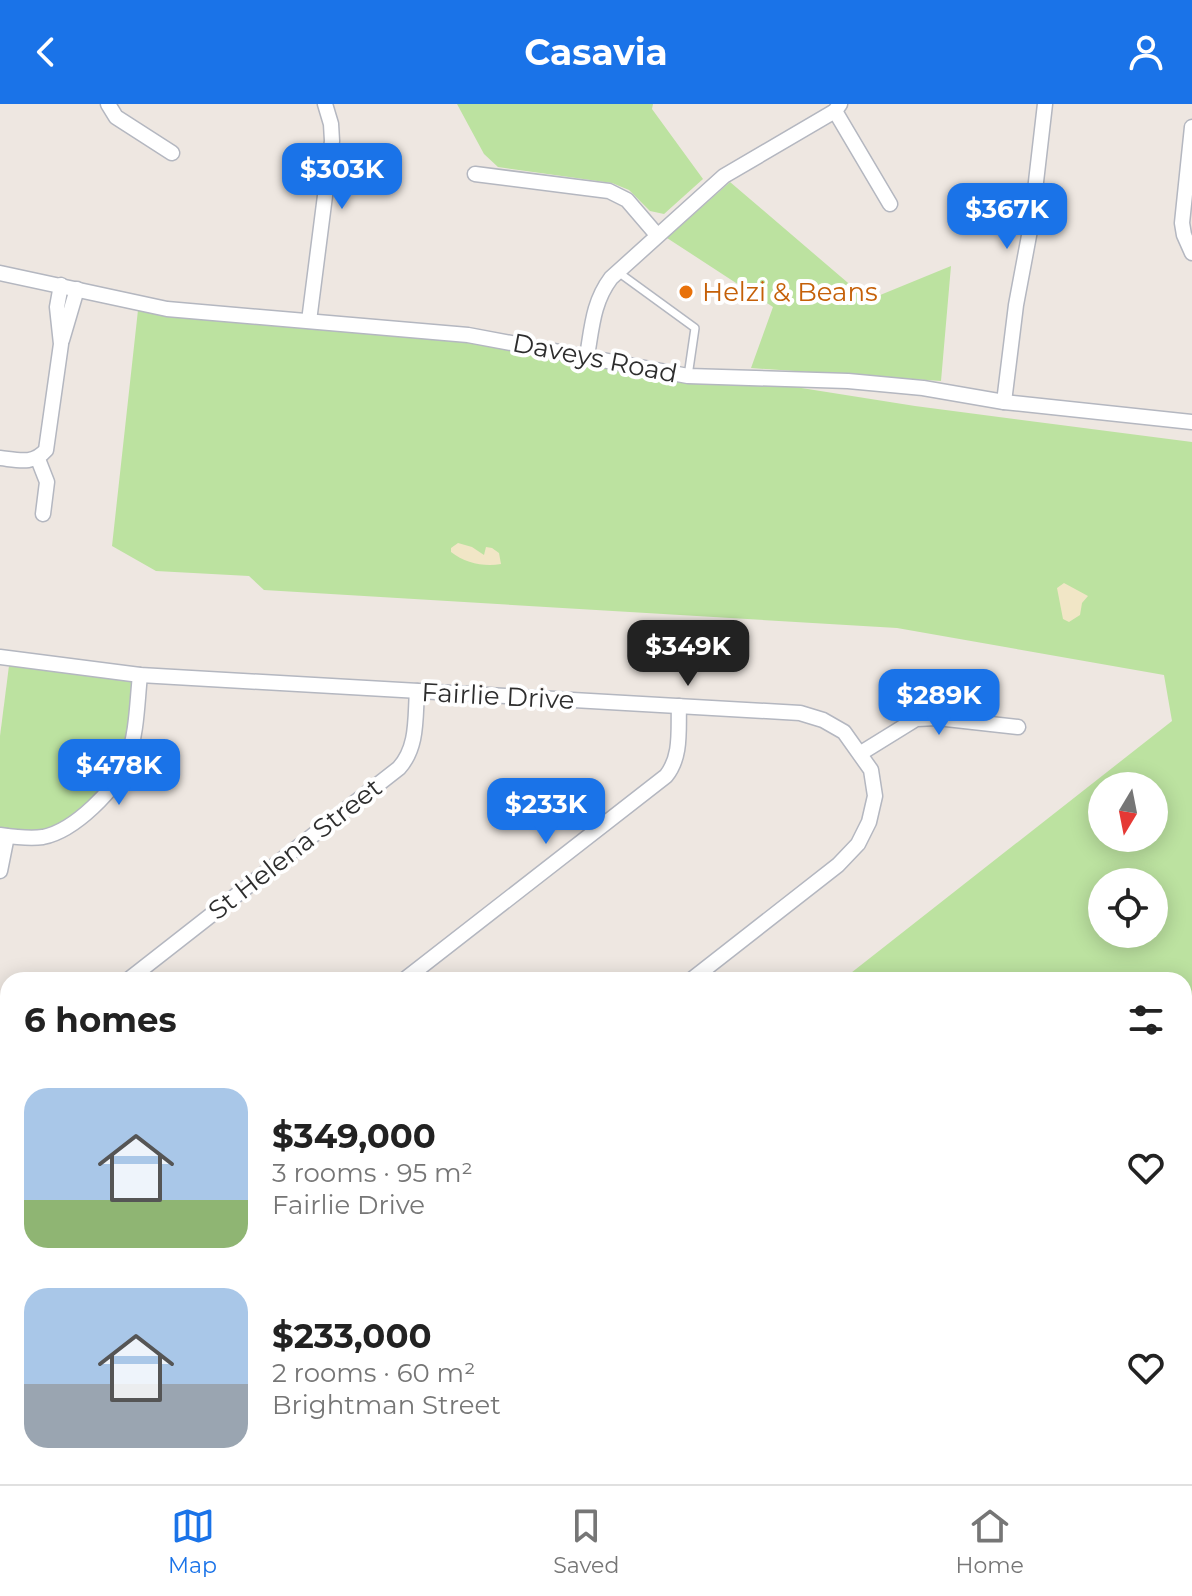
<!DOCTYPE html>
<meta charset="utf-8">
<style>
:root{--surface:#fff;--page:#f6f6f6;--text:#222;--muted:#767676;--line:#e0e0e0;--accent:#1a73e8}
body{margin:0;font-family:Montserrat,sans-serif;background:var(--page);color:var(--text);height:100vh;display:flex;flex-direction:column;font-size:30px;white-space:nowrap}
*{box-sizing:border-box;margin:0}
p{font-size:26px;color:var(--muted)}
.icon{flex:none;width:44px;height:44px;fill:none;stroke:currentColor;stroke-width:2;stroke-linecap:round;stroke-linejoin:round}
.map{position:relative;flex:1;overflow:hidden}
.side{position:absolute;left:0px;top:868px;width:1192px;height:512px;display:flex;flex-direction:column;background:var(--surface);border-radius:24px 24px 0 0;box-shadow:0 4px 20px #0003}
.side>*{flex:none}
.needle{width:52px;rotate:190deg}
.fabs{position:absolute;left:1088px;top:668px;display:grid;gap:16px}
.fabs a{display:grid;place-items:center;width:80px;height:80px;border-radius:50%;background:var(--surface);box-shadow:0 4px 20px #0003;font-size:40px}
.price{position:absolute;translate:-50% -68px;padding:0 18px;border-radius:16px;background:var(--accent);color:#fff;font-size:26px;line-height:52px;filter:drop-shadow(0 2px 4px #0008)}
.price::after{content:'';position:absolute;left:50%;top:48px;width:24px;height:18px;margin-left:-12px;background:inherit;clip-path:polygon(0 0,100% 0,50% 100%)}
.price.on{background:#222;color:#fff}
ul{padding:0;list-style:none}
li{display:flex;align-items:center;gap:24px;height:200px;padding:0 24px}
li span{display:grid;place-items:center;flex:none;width:224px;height:160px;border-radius:24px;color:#555}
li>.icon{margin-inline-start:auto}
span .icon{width:96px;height:96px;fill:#fffc;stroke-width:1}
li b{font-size:34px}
h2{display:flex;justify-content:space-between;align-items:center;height:96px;padding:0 24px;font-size:34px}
header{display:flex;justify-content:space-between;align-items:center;height:104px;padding:0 24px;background:var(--accent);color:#fff;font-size:36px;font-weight:700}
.menu{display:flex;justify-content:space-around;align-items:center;height:112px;border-top:2px solid var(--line);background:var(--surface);font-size:22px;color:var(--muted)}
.menu a{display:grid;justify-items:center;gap:4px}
.menu .on{color:var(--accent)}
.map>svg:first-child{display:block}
.green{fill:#bce2a0;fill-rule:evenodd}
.sand{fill:#f1e6c6}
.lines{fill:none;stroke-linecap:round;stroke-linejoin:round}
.service-casing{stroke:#b4b7c0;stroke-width:10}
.minor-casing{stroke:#b4b7c0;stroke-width:17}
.service{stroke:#fff;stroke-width:7}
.minor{stroke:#fff;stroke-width:14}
.food-dot{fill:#e8710a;stroke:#fff;stroke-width:3}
.labels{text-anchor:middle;stroke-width:8;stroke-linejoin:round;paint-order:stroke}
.food-label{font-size:26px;fill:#c56008;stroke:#fff;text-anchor:start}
.street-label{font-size:26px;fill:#2d2d2d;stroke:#fff}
</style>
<header><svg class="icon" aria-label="back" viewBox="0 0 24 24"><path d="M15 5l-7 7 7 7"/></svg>Casavia<svg class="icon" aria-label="person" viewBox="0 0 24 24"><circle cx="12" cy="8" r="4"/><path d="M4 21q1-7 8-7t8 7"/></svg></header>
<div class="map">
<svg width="1192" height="1380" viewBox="0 0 1192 1380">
<rect width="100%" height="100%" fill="#eee7e1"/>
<g class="green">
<polygon points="457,0 653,0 652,5 703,75 664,110 650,107 629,86 612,79 498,63 484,50"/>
<polygon points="730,78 868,196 951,162 941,277 751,264 773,203 667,134"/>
<path d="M138,206L459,230L915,302L1192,338V1241L1184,1248V876H842L1172,617L1164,571L897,524L264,486L249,472L156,467L112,442ZM1102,682H1154V734H1102ZM1102,778H1154V830H1102Z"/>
<polygon points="10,554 140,571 126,660 59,728 0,731 0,632"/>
<polygon points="796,1372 1031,1372 1021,1380 798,1380"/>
</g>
<g class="sand">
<path d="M458,439L472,443L484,451L486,443L492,444L499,449L501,460C484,463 465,459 451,448V444Z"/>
<polygon points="1064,479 1088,492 1082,499 1080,511 1069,518 1063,515 1057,484"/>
</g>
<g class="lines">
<defs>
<polyline id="service" points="618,168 695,224 688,272"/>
<g id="minor">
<polyline points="108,0 116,13 172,49"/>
<polyline points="835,7 890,100"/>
<polyline points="1192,23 1182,119 1184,131 1192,149"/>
<polyline points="475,70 609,87 627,96 657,131"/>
<polyline points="0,169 167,205 468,231 688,272 848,277 923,284 1004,298 1192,318"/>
<polyline points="309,217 332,37 331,20 325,0"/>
<polyline points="62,236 77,185"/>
<path d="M587,252C592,223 593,198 611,174L724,72L835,7L840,0"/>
<polyline points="1004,298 1016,201 1031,121 1045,0"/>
<path d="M0,354C18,356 33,361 46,346L61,240L57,203L61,181"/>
<polyline points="38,355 47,378 43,410"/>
<polyline points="0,553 140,571 800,609 823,616 844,628 871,666 875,692 869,718 858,740 838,761 691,876"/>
<polyline points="861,649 916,615 937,614 1018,623"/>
<path d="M0,731C14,733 29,735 43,733C74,727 117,685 127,656C137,630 137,599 140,571"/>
<polyline points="0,767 7,732"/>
<path d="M128,876L399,664C418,643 415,614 417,587"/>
<path d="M404,876L666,672C682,652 678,626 679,602"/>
<polyline points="0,976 8,970"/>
<polyline points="334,1380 336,1372"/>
<polyline points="1173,1380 1183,1372"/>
</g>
</defs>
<use href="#service" class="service-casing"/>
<use href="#minor" class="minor-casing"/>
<use href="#service" class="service"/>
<use href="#minor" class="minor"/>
</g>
<circle class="food-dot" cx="686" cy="188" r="8"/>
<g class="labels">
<g class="food-label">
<text x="702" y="197">Helzi &amp; Beans</text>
</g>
<g class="street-label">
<text transform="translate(595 254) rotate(11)" y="9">Daveys Road</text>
<text transform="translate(498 592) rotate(3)" y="9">Fairlie Drive</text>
<text transform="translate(295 745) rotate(-38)" y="9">St Helena Street</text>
</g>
</g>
</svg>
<div class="fabs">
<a><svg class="needle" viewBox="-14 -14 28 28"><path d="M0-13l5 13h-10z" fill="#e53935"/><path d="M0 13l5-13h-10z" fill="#767676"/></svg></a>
<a><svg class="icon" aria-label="locate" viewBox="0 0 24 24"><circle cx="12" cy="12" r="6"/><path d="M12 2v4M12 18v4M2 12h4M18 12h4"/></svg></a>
</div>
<b class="price" style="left:342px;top:107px">$303K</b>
<b class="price" style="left:1007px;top:147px">$367K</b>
<b class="price on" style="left:688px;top:584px">$349K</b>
<b class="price" style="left:939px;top:633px">$289K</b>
<b class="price" style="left:119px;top:703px">$478K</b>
<b class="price" style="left:546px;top:742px">$233K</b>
<section class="side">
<h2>6 homes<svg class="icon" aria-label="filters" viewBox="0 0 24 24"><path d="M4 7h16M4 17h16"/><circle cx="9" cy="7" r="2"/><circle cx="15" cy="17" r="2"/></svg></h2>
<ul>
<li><span style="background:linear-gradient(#a9c7e8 70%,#8fb573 0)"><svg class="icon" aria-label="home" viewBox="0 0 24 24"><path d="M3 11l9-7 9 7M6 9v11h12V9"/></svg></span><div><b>$349,000</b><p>3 rooms · 95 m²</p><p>Fairlie Drive</p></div><svg class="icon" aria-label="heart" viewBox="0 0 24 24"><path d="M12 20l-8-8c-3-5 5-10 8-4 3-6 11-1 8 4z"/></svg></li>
<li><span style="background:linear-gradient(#a9c7e8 60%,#9aa5b1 0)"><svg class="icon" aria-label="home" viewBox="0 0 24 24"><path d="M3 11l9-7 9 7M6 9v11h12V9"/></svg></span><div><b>$233,000</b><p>2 rooms · 60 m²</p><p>Brightman Street</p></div><svg class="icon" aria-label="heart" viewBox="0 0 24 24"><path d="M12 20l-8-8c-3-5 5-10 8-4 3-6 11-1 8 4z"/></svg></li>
</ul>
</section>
</div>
<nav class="menu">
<a class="on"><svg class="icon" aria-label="map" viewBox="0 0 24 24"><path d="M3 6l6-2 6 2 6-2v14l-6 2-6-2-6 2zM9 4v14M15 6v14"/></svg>Map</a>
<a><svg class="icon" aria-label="saved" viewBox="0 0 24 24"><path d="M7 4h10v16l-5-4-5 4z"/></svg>Saved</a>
<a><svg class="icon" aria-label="home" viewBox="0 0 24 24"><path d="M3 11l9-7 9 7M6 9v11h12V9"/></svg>Home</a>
</nav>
